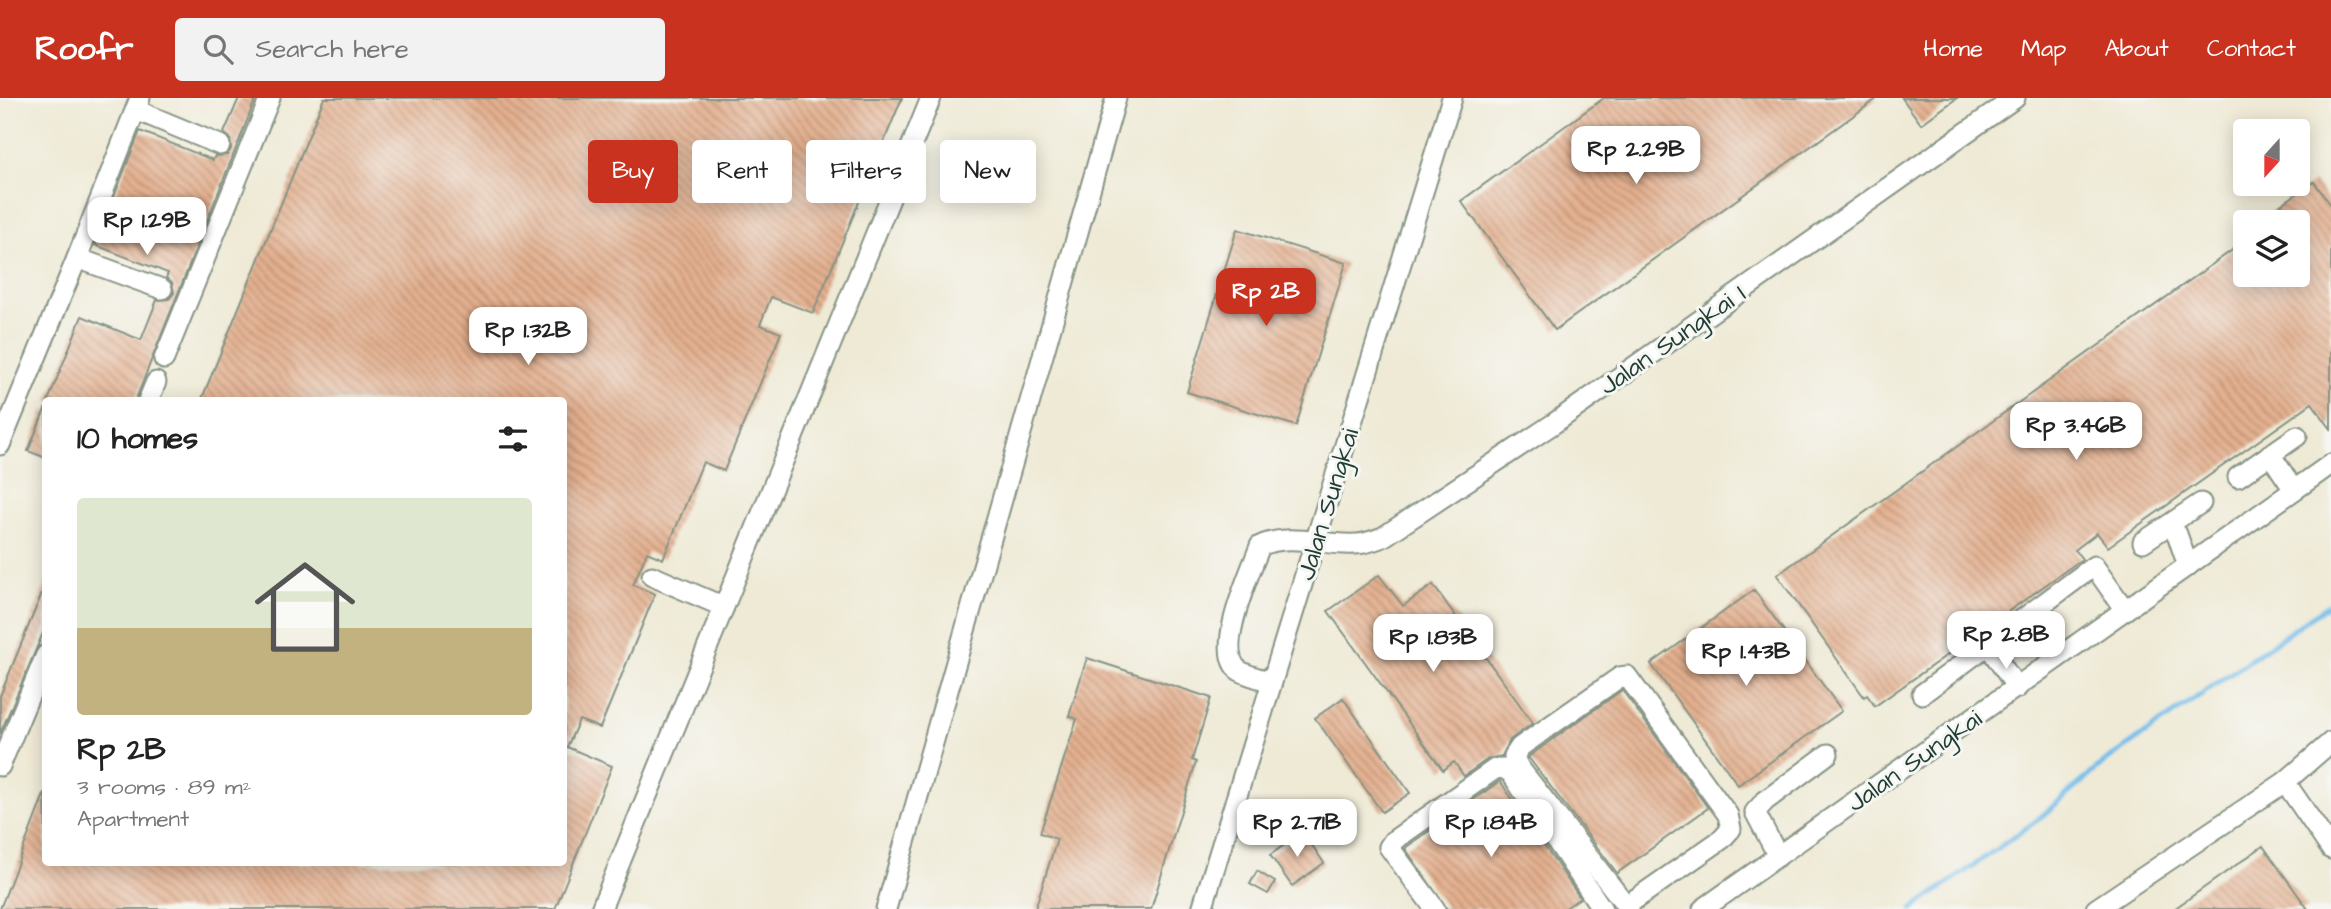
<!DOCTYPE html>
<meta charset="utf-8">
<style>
:root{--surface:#fff;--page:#f2f2f2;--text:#222;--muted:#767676;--line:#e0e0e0;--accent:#c8321e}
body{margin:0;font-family:"Architects Daughter",sans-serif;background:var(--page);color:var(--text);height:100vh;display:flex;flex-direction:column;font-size:26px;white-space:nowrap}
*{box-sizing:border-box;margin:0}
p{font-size:23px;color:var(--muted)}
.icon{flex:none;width:38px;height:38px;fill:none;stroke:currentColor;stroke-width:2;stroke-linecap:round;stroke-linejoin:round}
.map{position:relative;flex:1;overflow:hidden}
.sheet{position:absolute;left:42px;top:299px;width:525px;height:469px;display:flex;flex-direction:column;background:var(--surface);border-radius:7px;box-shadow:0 4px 18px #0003}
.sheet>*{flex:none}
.banner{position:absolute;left:588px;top:42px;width:665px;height:63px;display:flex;gap:14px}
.needle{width:46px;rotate:201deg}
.fabs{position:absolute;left:2233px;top:21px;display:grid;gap:14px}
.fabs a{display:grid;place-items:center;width:77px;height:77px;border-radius:7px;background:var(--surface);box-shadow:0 4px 18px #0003;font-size:35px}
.price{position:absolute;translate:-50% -60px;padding:0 16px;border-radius:14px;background:#fff;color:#222;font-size:23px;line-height:46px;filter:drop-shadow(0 2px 4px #0008)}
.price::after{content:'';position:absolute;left:50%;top:42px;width:21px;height:16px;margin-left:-10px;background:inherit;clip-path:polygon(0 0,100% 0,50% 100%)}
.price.on{background:var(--accent);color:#fff}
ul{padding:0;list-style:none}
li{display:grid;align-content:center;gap:14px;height:371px;padding:0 35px}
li+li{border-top:2px solid var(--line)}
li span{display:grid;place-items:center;height:217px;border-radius:7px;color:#555}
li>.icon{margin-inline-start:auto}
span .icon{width:126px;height:126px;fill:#fffc;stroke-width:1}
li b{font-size:30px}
h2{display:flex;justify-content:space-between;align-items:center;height:84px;padding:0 35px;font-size:30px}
.tag{padding:0 24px;border-radius:7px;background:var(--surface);box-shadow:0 4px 18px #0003;font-size:24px;line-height:63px}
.tag.on{background:var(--accent);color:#fff}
header{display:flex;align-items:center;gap:42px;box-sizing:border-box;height:98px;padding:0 35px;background:var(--accent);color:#fff}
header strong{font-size:33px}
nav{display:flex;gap:38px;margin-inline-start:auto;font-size:24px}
.search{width:490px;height:63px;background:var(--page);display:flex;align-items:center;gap:18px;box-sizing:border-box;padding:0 24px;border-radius:7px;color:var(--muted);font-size:26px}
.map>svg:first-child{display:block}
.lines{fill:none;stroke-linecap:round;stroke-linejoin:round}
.stream{stroke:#71bcea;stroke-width:5}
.building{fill:url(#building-back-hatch)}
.minor-casing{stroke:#879485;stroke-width:23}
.minor{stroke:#fff;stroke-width:19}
.labels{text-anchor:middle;stroke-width:6;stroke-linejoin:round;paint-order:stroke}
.street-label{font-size:26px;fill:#1f3d34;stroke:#f6f6f2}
</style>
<header>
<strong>Roofr</strong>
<div class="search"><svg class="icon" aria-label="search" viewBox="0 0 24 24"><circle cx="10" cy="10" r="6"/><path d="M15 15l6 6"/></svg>Search here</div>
<nav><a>Home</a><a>Map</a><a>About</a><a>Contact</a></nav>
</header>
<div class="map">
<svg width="2331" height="811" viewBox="0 0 2331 811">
<defs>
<pattern id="building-back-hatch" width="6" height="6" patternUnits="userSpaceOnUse" patternTransform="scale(1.75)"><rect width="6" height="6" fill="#e4b08f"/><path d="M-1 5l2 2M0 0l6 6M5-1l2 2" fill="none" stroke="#b89076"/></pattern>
</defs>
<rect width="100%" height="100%" fill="#f6f6f2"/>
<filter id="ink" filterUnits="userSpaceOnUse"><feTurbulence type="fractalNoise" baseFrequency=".0143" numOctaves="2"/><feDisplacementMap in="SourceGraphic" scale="14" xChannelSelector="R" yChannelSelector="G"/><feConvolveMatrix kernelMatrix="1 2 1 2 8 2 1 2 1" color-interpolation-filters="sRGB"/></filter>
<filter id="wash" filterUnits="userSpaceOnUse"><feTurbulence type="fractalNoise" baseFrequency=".00686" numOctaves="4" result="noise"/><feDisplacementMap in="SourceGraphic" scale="28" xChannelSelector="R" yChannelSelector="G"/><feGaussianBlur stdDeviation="1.57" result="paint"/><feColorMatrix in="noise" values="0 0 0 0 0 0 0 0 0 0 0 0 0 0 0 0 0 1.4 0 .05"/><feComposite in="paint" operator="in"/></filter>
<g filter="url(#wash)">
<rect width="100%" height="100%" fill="#efead6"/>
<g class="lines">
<polyline class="stream" points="1912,811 2036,723 2105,664 2331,505"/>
</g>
<g id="blocks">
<g class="building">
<polygon points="239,0 256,0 135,303 48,303 82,218 141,242 157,202 169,201 174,195 172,184 166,180 168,175 95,147 140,33 213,62 215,58 227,57 231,51 230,40 224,35"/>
<polygon points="324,0 902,0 813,215 771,199 760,227 781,235 724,373 703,364 663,461 647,454 633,487 655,496 600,630 579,622 567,649 612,668 555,811 0,811 45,694 46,765 564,765 564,303 201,303"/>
<polygon points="1604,0 1878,0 1555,232 1461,103"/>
<polygon points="1902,0 1957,0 1921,26"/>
<polygon points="2314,84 2331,107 2331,331 2312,305 2108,449 2097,435 2075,452 2082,461 1875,608 1867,597 1864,599 1777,477 2245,143 2245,177 2298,177 2298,124 2256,124"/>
<polygon points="1237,131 1346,165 1296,328 1187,294"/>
<polygon points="45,311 46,312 46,360 28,353"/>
<polygon points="1379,477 1403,508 1433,487 1533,625 1510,642 1502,658 1488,661 1464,678 1454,664 1443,672 1328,513"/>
<polygon points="46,485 46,528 0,636 0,598"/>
<polygon points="1754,492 1842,613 1738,687 1651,566"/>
<polygon points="1087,560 1211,600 1192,662 1196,664 1151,811 1035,811 1057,741 1040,735 1077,621 1069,618"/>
<polygon points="1622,592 1708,710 1617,775 1528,659"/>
<polygon points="1343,600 1410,695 1382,714 1315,620"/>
<polygon points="1500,683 1580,800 1564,811 1447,811 1405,750"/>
<polygon points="1303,734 1324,765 1292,788 1270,757"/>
<polygon points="2263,748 2308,811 2174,811 2222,777"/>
<polygon points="1257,773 1275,784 1268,796 1250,786"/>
</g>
</g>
</g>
<g filter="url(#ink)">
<use href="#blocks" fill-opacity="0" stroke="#879485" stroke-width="2"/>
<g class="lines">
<defs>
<g id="minor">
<polyline points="136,12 220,47"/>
<polyline points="77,160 140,0"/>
<polyline points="164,261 270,0"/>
<polyline points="148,303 156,284"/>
<polyline points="0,347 77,160 162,191"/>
<polyline points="2270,356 2294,392"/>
<polyline points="2238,379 2297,338"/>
<polyline points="2169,428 2177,436 2188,468"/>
<polyline points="2143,444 2201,405"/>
<polyline points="652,478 724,509"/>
<polyline points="1988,547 2017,590"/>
<path d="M1272,584C1262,581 1249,578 1240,573C1212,555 1251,473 1260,448C1290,434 1324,448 1356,446C1365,446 1375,442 1383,439L1553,326L2015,0"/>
<polyline points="1922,596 2094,468 2125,512"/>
<polyline points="0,668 46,557"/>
<polyline points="2285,684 2331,751"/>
<polyline points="1778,758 1755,714 1765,703 1828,656"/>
<polyline points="1627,807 1722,741 1731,731 1728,717 1627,578 1620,579 1520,649 1514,658 1518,668 1629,811"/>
<polyline points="601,811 931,0"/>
<polyline points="886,811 1116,0"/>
<polyline points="1202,811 1452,0"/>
<polyline points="1435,811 1389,749 1393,743 1495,671 1503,670 1511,675 1602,811"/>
<polyline points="1703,811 2331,366"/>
<polyline points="2096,811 2285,684 2331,644"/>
</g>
</defs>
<use href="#minor" class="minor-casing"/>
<use href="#minor" class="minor"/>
</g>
</g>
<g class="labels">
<g class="street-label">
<text transform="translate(1672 241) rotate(-35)" y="9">Jalan Sungkai I</text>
<text transform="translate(1327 406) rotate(-73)" y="9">Jalan Sungkai</text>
<text transform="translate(1914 662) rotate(-35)" y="9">Jalan Sungkai</text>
</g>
</g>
</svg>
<div class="fabs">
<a><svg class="needle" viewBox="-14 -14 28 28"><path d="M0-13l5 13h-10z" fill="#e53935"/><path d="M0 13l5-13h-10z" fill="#767676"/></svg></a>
<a><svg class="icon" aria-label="layers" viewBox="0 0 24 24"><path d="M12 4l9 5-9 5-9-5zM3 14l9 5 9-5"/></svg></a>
</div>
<b class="price" style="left:1636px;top:88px">Rp 2.29B</b>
<b class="price" style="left:147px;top:159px">Rp 1.29B</b>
<b class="price on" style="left:1266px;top:230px">Rp 2B</b>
<b class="price" style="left:528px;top:269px">Rp 1.32B</b>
<b class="price" style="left:2076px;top:364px">Rp 3.46B</b>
<b class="price" style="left:2006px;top:573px">Rp 2.8B</b>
<b class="price" style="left:1433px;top:576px">Rp 1.83B</b>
<b class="price" style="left:1746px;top:590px">Rp 1.43B</b>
<b class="price" style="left:1297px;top:761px">Rp 2.71B</b>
<b class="price" style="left:1491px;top:761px">Rp 1.84B</b>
<div class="banner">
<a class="tag on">Buy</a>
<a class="tag">Rent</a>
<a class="tag">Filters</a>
<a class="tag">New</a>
</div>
<section class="sheet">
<h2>10 homes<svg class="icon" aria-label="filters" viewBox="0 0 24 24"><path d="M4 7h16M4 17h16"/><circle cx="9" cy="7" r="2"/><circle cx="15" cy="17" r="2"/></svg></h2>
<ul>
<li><span style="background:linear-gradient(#dfe7d0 60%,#c2b280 0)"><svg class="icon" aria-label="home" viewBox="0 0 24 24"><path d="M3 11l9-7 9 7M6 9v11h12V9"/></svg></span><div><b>Rp 2B</b><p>3 rooms · 89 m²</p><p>Apartment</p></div></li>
</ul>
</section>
</div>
